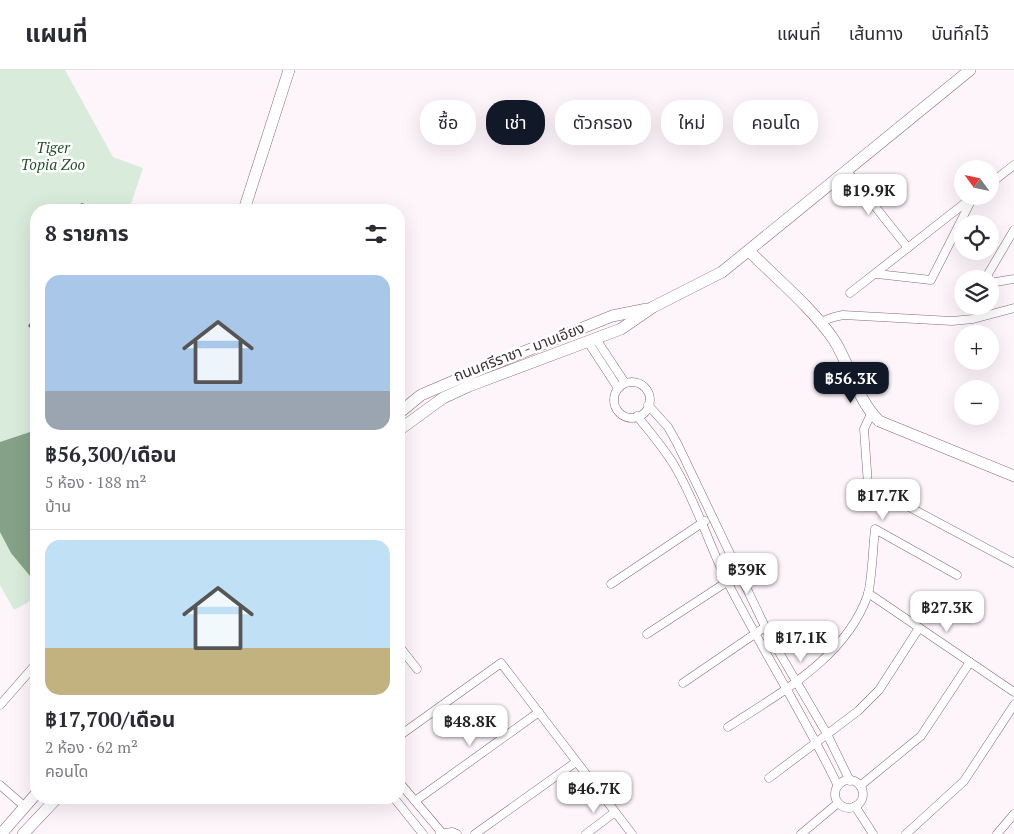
<!DOCTYPE html>
<html lang="th">
<meta charset="utf-8">
<style>
:root{--surface:#fff;--page:#f2f2f3;--text:#2b2b33;--muted:#7c7c81;--line:#e1e1e2;--accent:#111827}
body{margin:0;font-family:"PT Serif","Noto Sans Thai",serif;background:var(--page);color:var(--text);height:100vh;display:flex;flex-direction:column;font-size:19px;white-space:nowrap}
*{box-sizing:border-box;margin:0}
p{font-size:16px;color:var(--muted)}
.icon{flex:none;width:28px;height:28px;fill:none;stroke:currentColor;stroke-width:2;stroke-linecap:round;stroke-linejoin:round}
.map{position:relative;flex:1;overflow:hidden}
.side{position:absolute;left:30px;top:134px;width:375px;height:600px;display:flex;flex-direction:column;background:var(--surface);border-radius:20px;box-shadow:0 5px 20px #0002}
.side>*{flex:none}
.banner{position:absolute;left:420px;top:30px;width:475px;height:45px;display:flex;gap:10px}
.needle{width:32px;rotate:303deg}
.controls{position:absolute;left:954px;top:90px;display:grid;gap:10px}
.controls a{display:grid;place-items:center;width:45px;height:45px;border-radius:50%;background:var(--surface);box-shadow:0 5px 20px #0002;font-size:25px}
.price{position:absolute;translate:-50% -42px;padding:0 11px;border-radius:10px;background:#fff;color:#222;font-size:16px;line-height:32px;filter:drop-shadow(0 1px 2px #0008)}
.price::after{content:'';position:absolute;left:50%;top:30px;width:15px;height:11px;margin-left:-8px;background:inherit;clip-path:polygon(0 0,100% 0,50% 100%)}
.price.current{background:var(--accent);color:#fff}
ul{padding:0;list-style:none}
li{display:grid;align-content:center;gap:10px;height:265px;padding:0 15px}
li+li{border-top:1px solid var(--line)}
li span{display:grid;place-items:center;height:155px;border-radius:15px;color:#555}
li>.icon{margin-inline-start:auto}
span .icon{width:90px;height:90px;fill:#fffc;stroke-width:1}
li b{font-size:21px}
h2{display:flex;justify-content:space-between;align-items:center;height:60px;padding:0 15px;font-size:21px}
.tag{padding:0 18px;border-radius:20px;background:var(--surface);box-shadow:0 5px 20px #0002;font-size:18px;line-height:45px}
.tag.current{background:var(--accent);color:#fff}
header{display:flex;align-items:center;gap:30px;box-sizing:border-box;height:70px;padding:0 25px;background:var(--surface);border-bottom:1px solid var(--line)}
header strong{font-size:24px}
nav{display:flex;gap:28px;margin-inline-start:auto;font-size:18px}
.map>svg:first-child{display:block}
.green{fill:#d9ecdb}
.water{fill:#85a288}
.building{fill:#826372}
.lines{fill:none;stroke-linecap:round;stroke-linejoin:round}
.street-casing{stroke:#896978;stroke-width:9}
.secondary-casing{stroke:#896978;stroke-width:12}
.street{stroke:#fff;stroke-width:8}
.secondary{stroke:#fff;stroke-width:11}
.labels{text-anchor:middle;stroke-width:5;stroke-linejoin:round;paint-order:stroke}
.park-label{font-size:15px;font-style:italic;fill:#25512b;stroke:#fff}
.street-label{font-size:15px;fill:#3d2f36;stroke:#fff}
</style>
<header>
<strong>แผนที่</strong>
<nav><a>แผนที่</a><a>เส้นทาง</a><a>บันทึกไว้</a></nav>
</header>
<div class="map">
<svg width="1014" height="764" viewBox="0 0 1014 764">
<rect width="100%" height="100%" fill="#fdf5f9"/>
<polygon class="green" points="0,0 65,0 113,87 143,98 129,140 36,140 36,528 14,540 0,515"/>
<polygon class="water" points="36,360 36,510 35,512 11,483 0,462 0,372"/>
<g class="building">
<polygon points="81,133 104,139 104,140 79,140"/>
<polygon points="36,244 36,263 28,256"/>
</g>
<g class="lines">
<defs>
<g id="street">
<polyline points="847,101 908,178"/>
<polyline points="990,114 1014,95"/>
<polyline points="877,204 931,210 971,131"/>
<polyline points="988,209 988,204 1014,160"/>
<polyline points="990,213 1014,209"/>
<polyline points="850,223 974,126"/>
<polyline points="820,252 834,247 843,245 952,251 973,249 1014,238"/>
<polyline points="596,269 625,313"/>
<polyline points="588,272 618,318"/>
<circle cx="632" cy="330" r="18"/>
<polyline points="648,335 668,357 677,373 769,565 827,664 850,711"/>
<polyline points="871,344 864,359 868,415 1014,493"/>
<path d="M637,346C650,362 663,377 674,395C697,433 709,476 729,515C764,583 805,647 838,716"/>
<polyline points="611,514 705,451"/>
<polyline points="868,523 1014,622"/>
<polyline points="647,564 739,504"/>
<polyline points="399,576 417,599"/>
<polyline points="683,613 765,557"/>
<polyline points="0,635 36,594"/>
<path d="M728,657C780,623 847,587 868,524C872,509 873,476 875,459L957,505"/>
<polyline points="399,666 501,593 632,764"/>
<polyline points="769,708 858,641 879,620 919,558"/>
<circle cx="849" cy="724" r="14"/>
<polyline points="399,712 442,763"/>
<polyline points="0,715 24,736"/>
<polyline points="860,716 921,666 970,592"/>
<polyline points="394,728 423,764"/>
<polyline points="415,731 539,642"/>
<polyline points="855,736 873,764"/>
<polyline points="440,764 452,762 457,764"/>
<polyline points="475,764 576,692"/>
<polyline points="586,764 615,742"/>
<polyline points="801,764 838,733"/>
<polyline points="906,764 964,711 1014,635"/>
<polyline points="997,764 1014,744"/>
</g>
<g id="secondary">
<polyline points="244,140 289,0"/>
<path d="M749,181C776,208 813,239 834,270C850,295 857,330 879,351L1014,406"/>
<polyline points="399,343 421,325 484,298 612,246 647,239"/>
<polyline points="399,360 443,328 469,316 621,259 653,237 722,202 970,0"/>
<polyline points="1,764 36,724"/>
<polyline points="23,764 57,728"/>
</g>
</defs>
<use href="#street" class="street-casing"/>
<use href="#secondary" class="secondary-casing"/>
<use href="#street" class="street"/>
<use href="#secondary" class="secondary"/>
</g>
<g class="labels">
<g class="park-label">
<text x="53" y="83">Tiger<tspan x="53" dy="17">Topia Zoo</tspan></text>
</g>
<g class="street-label">
<text transform="translate(519 282) rotate(-21)" y="5">ถนนศรีราชา - มาบเอียง</text>
</g>
</g>
</svg>
<div class="controls">
<a><svg class="needle" viewBox="-14 -14 28 28"><path d="M0-13l5 13h-10z" fill="#e53935"/><path d="M0 13l5-13h-10z" fill="#7c7c81"/></svg></a>
<a><svg class="icon" aria-label="locate" viewBox="0 0 24 24"><circle cx="12" cy="12" r="6"/><path d="M12 2v4M12 18v4M2 12h4M18 12h4"/></svg></a>
<a><svg class="icon" aria-label="layers" viewBox="0 0 24 24"><path d="M12 4l9 5-9 5-9-5zM3 14l9 5 9-5"/></svg></a>
<a>+</a>
<a>−</a>
</div>
<b class="price" style="left:869px;top:146px">฿19.9K</b>
<b class="price current" style="left:851px;top:334px">฿56.3K</b>
<b class="price" style="left:883px;top:451px">฿17.7K</b>
<b class="price" style="left:747px;top:525px">฿39K</b>
<b class="price" style="left:947px;top:563px">฿27.3K</b>
<b class="price" style="left:801px;top:593px">฿17.1K</b>
<b class="price" style="left:470px;top:677px">฿48.8K</b>
<b class="price" style="left:594px;top:744px">฿46.7K</b>
<div class="banner">
<a class="tag">ซื้อ</a>
<a class="tag current">เช่า</a>
<a class="tag">ตัวกรอง</a>
<a class="tag">ใหม่</a>
<a class="tag">คอนโด</a>
</div>
<section class="side">
<h2>8 รายการ<svg class="icon" aria-label="filters" viewBox="0 0 24 24"><path d="M4 7h16M4 17h16"/><circle cx="9" cy="7" r="2"/><circle cx="15" cy="17" r="2"/></svg></h2>
<ul>
<li><span style="background:linear-gradient(#a9c7e8 75%,#9aa5b1 0)"><svg class="icon" aria-label="home" viewBox="0 0 24 24"><path d="M3 11l9-7 9 7M6 9v11h12V9"/></svg></span><div><b>฿56,300/เดือน</b><p>5 ห้อง · 188 m²</p><p>บ้าน</p></div></li>
<li><span style="background:linear-gradient(#bfe0f5 70%,#c2b280 0)"><svg class="icon" aria-label="home" viewBox="0 0 24 24"><path d="M3 11l9-7 9 7M6 9v11h12V9"/></svg></span><div><b>฿17,700/เดือน</b><p>2 ห้อง · 62 m²</p><p>คอนโด</p></div></li>
</ul>
</section>
</div>
